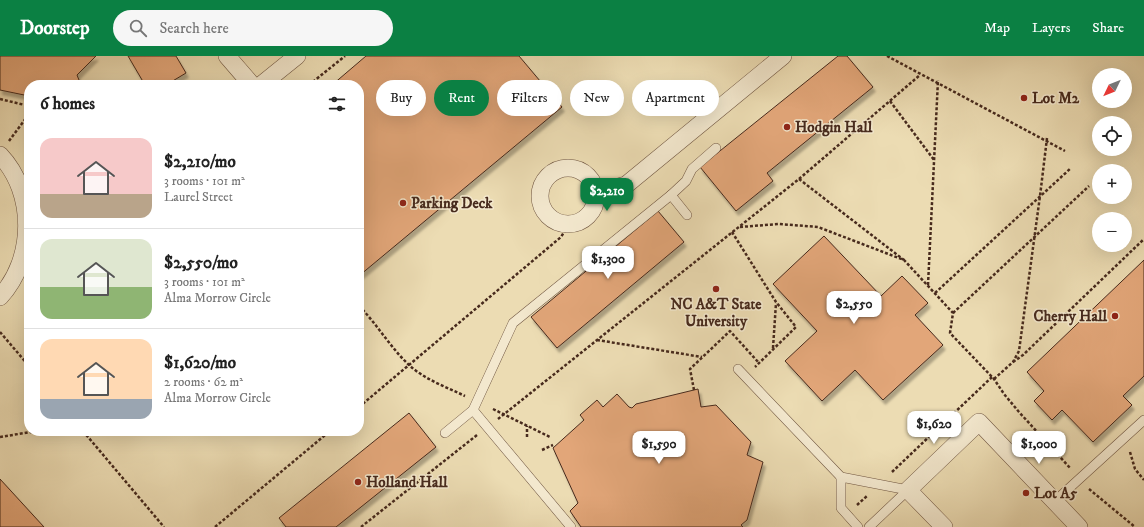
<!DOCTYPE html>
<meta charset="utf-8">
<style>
:root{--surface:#fff;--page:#f6f6f6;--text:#222;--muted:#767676;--line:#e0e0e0;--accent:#0b8043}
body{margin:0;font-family:"IM FELL DW Pica",serif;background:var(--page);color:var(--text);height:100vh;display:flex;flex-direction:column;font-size:15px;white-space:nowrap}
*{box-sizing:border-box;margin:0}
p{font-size:13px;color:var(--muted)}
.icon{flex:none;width:22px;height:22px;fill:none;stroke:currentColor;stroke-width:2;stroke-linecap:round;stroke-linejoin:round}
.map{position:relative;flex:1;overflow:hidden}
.sheet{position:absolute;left:24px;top:24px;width:340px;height:356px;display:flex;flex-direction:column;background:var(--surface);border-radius:16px;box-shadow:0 4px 16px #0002}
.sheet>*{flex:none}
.top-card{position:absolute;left:376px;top:24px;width:380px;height:36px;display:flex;gap:8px}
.needle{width:26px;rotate:227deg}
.controls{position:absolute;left:1092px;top:12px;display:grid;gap:8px}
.controls a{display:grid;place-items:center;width:40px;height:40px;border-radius:50%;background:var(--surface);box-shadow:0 4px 16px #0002;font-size:20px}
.price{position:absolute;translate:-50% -34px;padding:0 9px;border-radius:8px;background:#fff;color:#222;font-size:13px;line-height:26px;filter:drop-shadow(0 1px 2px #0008)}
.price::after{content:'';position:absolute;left:50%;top:24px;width:12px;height:9px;margin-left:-6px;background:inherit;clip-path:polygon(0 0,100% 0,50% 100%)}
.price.selected{background:var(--accent);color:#fff}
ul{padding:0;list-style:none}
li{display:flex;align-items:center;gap:12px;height:100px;padding:0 16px}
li+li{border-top:1px solid var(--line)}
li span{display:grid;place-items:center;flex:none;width:112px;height:80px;border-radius:12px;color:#555}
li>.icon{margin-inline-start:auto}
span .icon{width:48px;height:48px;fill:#fffc;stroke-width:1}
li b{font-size:17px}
h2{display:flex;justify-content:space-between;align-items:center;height:48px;padding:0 16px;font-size:17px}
.tag{padding:0 14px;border-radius:18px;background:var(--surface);box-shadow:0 4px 16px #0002;font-size:14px;line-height:36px}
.tag.selected{background:var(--accent);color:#fff}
header{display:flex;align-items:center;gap:24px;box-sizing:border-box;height:56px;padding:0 20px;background:var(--accent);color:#fff}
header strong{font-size:19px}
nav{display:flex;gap:22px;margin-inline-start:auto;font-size:14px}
.search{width:280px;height:36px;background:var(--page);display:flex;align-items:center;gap:10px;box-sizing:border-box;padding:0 14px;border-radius:22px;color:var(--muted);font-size:15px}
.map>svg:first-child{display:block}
.building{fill:#e2a679;stroke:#472a1d;filter:url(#shadow)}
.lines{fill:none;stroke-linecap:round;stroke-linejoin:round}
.lane-casing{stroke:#705642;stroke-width:10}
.street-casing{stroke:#705642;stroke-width:18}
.path{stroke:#472a1d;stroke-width:2.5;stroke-dasharray:3 2;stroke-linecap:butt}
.lane{stroke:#f3e8ce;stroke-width:9}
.street{stroke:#f3e8ce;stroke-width:17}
.poi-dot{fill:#8f2418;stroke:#f3e8ce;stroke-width:1.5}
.labels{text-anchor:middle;stroke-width:3;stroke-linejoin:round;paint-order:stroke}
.poi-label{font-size:15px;font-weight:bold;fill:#472a1d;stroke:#f3e8ce;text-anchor:start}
</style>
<header>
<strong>Doorstep</strong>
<div class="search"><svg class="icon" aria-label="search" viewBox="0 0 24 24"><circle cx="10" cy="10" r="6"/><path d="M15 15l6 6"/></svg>Search here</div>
<nav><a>Map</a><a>Layers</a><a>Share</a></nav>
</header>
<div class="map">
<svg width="1144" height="471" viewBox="0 0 1144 471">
<defs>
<filter id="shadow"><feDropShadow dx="2.5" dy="4.5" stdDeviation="1" flood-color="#0004"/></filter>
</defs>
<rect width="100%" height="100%" fill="#ecdcb3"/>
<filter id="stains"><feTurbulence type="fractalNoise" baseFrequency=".005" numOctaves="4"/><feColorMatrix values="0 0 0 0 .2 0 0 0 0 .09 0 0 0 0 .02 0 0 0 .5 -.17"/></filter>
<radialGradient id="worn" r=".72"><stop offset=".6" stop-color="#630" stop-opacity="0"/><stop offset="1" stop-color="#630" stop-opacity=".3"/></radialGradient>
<g class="building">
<polygon points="0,0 96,0 77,19 81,29 29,29 29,40 0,34"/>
<polygon points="128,0 176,0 186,17 166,29 145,29"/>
<polygon points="366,0 519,0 562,51 360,219 359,217 359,29 332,29"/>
<polygon points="838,0 847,0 873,31 767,117 773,125 736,155 700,111"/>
<polygon points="658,155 684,186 557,292 531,261"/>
<polygon points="824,180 881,240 902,220 928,247 915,259 943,289 883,344 855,314 822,345 785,305 817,275 773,228"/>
<polygon points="1144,204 1144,320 1123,340 1132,349 1093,386 1062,354 1052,364 1034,345 1044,335 1027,316"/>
<polygon points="698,333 701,351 716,349 751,386 747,399 763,406 747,464 741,469 743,471 581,471 570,455 578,447 553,392 584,364 580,359 597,344 603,351 617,338 629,351 632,352 636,348"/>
<polygon points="409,357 436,391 336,471 286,471 279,462"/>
<polygon points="0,423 44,471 0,471"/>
</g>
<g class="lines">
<defs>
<g id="lane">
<polyline points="671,139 687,159"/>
<polyline points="738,313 841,421 908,434"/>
<polyline points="473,354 513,267 671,139 686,125 692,113 716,92"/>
<polyline points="445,377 473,354 571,471"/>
<polyline points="841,421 841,452 858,471"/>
<polyline points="1054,446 1144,364"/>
<polyline points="869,471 908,434"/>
</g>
<g id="street">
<polyline points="227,0 252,29"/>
<polyline points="261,29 297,0"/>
<path d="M0,99C36,137 35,203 0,241"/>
<circle cx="568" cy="140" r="28"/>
<polyline points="596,137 626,129 783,0"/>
<polyline points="944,471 908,434 979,366 1079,471"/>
</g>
</defs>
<use href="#lane" class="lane-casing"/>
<use href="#street" class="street-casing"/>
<g class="path">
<polyline points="887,0 1065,95"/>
<polyline points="309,29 345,0"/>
<polyline points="0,43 29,50"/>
<polyline points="890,45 934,104"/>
<polyline points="9,85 29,58"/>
<polyline points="799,123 920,19"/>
<polyline points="740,171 779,168 818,171 904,204 953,257 950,277 994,323 1004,338 1019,356 1071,413"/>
<polyline points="732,176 776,246 796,271 755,311"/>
<polyline points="928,229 938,24"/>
<polyline points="935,237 1071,112"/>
<path d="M359,250C377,268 390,291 409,309C424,323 446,331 465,340"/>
<polyline points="953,257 1089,130"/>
<polyline points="0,276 29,310"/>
<polyline points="597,284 702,301"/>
<polyline points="773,292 776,247"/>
<polyline points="1013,306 1023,299 1144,183"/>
<polyline points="994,323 1013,306 1019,295 1040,140 1047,82"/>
<polyline points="694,334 690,313 730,275 759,307"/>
<polyline points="359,351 561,181 569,168"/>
<polyline points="493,353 550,381"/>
<polyline points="498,363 799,123 904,204"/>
<polyline points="83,375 164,471"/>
<polyline points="0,381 37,375"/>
<polyline points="527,381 527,370"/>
<polyline points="542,394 553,389"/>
<polyline points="1130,396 1135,413 1144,424"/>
<polyline points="892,416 992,321"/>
<polyline points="1089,433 1135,471"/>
<polyline points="857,449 867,440"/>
<polyline points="215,471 330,375"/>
<polyline points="361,471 477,379"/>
</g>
<use href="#lane" class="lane"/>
<use href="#street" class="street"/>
</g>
<g class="poi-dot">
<circle cx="1024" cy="42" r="4"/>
<circle cx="787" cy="71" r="4"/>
<circle cx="403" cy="147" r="4"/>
<circle cx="716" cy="233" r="4"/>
<circle cx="1115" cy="260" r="4"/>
<circle cx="358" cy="426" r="4"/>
<circle cx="1026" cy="437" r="4"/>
</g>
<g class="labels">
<g class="poi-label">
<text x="1032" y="47">Lot M2</text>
<text x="795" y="76">Hodgin Hall</text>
<text x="411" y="152">Parking Deck</text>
<text x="716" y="253" text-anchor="middle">NC A&amp;T State<tspan x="716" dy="17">University</tspan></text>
<text x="1107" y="265" text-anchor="end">Cherry Hall</text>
<text x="366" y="431">Holland Hall</text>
<text x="1034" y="442">Lot A5</text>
</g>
</g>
<rect width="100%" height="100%" filter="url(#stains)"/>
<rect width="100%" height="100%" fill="url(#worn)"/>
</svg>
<div class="controls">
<a><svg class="needle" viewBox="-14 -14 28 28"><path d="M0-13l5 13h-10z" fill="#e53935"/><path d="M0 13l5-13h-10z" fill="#767676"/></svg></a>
<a><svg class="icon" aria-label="locate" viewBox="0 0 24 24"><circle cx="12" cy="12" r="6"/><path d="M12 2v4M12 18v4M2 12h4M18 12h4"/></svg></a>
<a>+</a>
<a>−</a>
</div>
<b class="price selected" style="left:607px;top:156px">$2,210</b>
<b class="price" style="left:608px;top:224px">$1,300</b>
<b class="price" style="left:854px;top:269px">$2,550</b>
<b class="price" style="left:934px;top:389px">$1,620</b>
<b class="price" style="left:659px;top:409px">$1,590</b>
<b class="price" style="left:1039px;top:409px">$1,000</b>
<div class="top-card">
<a class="tag">Buy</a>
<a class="tag selected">Rent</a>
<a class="tag">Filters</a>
<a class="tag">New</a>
<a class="tag">Apartment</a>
</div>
<section class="sheet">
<h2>6 homes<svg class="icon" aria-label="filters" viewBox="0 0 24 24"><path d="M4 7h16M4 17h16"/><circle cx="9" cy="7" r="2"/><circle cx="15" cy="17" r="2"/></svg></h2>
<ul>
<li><span style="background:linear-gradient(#f6c9c9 70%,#b9a48a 0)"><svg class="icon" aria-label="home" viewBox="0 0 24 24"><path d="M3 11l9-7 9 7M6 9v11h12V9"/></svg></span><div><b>$2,210/mo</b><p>3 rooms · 101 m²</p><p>Laurel Street</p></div></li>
<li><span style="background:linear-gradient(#dfe7d0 60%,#8fb573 0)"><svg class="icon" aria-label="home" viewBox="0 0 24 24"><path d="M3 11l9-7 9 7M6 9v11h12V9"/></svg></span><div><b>$2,550/mo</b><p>3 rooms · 101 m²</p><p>Alma Morrow Circle</p></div></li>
<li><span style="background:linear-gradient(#ffd9b3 75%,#9aa5b1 0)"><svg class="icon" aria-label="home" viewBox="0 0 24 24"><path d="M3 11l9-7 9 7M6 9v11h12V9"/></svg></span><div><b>$1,620/mo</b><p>2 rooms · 62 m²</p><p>Alma Morrow Circle</p></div></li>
</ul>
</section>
</div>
